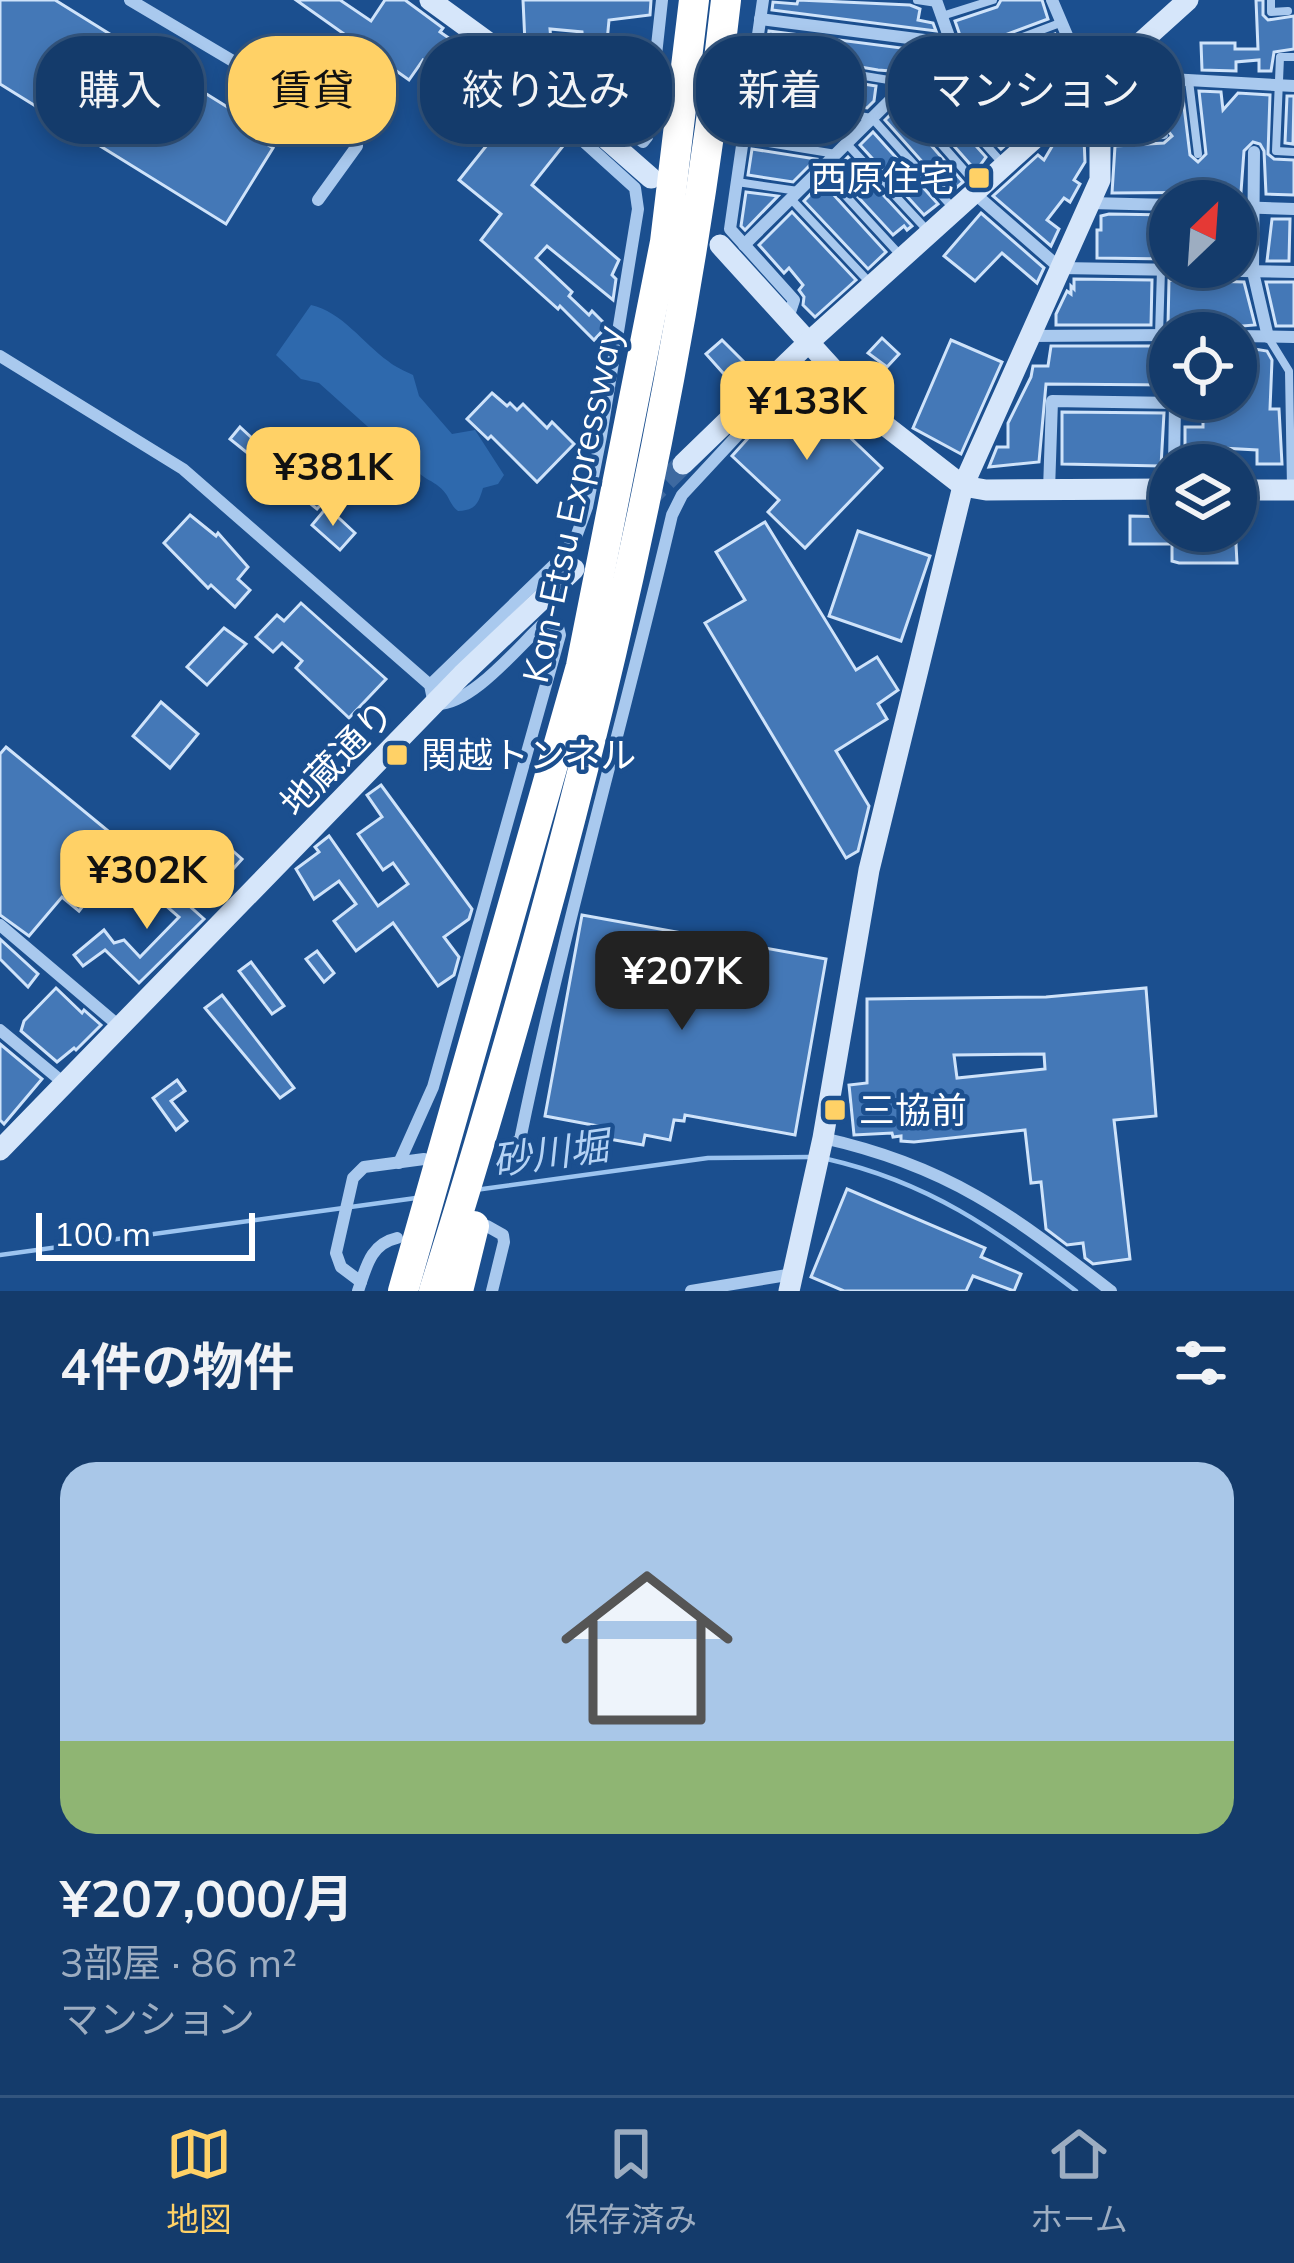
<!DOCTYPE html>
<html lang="ja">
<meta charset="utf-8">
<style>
:root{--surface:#143b6b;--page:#214673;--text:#f1f3f6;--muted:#9dadc1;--line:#33557e;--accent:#ffd166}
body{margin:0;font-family:Mulish,"Noto Sans JP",sans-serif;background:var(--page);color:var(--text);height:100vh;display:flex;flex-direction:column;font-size:45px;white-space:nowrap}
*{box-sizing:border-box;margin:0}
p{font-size:39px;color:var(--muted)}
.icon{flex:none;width:66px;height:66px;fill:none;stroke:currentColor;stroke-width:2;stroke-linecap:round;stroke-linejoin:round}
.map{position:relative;height:1291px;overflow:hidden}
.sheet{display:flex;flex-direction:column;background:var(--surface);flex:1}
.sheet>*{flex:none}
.top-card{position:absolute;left:36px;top:36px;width:1224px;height:108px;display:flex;gap:24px}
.needle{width:78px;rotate:25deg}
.tools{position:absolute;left:1149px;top:180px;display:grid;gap:24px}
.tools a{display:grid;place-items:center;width:108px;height:108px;border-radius:50%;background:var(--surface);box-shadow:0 6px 18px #0003,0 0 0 3px var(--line);font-size:60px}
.scale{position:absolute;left:36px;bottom:30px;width:219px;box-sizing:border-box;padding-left:12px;border:6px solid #fff;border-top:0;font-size:33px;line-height:42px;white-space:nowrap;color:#fff;-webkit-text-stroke:9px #1b4f8f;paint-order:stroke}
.price{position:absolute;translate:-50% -102px;padding:0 27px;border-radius:24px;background:var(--accent);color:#111;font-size:39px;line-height:78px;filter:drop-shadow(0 3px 6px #0008)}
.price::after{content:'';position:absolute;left:50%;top:72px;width:36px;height:27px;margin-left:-18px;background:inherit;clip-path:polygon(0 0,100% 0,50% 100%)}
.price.current{background:#222;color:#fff}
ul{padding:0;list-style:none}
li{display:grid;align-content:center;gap:24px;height:636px;padding:0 60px}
li span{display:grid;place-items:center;height:372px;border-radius:36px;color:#555}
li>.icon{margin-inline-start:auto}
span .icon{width:216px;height:216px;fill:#fffc;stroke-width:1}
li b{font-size:51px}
h2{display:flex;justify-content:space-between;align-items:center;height:144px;padding:0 60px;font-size:51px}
.pill{padding:0 42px;border-radius:48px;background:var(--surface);box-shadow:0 6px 18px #0003,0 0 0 3px var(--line);font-size:42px;line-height:108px}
.pill.current{background:var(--accent);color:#111}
.menu{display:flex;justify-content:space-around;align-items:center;height:168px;border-top:3px solid var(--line);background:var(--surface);font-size:33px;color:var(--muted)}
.menu a{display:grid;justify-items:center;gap:6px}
.menu .current{color:var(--accent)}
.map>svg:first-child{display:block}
.green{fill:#2e69ad}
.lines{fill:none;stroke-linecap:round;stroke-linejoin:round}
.stream{stroke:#9cc4f0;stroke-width:4.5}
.building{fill:#4478b7;stroke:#cfe3fa;stroke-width:3;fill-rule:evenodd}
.secondary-tunnel{stroke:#3d69a0;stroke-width:21;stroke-dasharray:21 10;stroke-linecap:butt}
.lane{stroke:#a9c9ee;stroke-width:8}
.street{stroke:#a9c9ee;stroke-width:12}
.secondary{stroke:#d6e6fa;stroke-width:21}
.highway{stroke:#fff;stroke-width:30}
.poi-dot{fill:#ffd166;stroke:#1b4f8f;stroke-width:4.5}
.labels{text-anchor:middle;stroke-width:9;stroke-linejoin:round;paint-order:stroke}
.poi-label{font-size:36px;fill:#fff;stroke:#1b4f8f;text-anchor:start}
.street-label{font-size:36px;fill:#fff;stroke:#1b4f8f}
.water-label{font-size:39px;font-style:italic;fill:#b5d3f5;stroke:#1b4f8f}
</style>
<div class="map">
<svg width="1294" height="1291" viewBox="0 0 1294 1291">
<rect width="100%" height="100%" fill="#1b4f8f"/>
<path class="green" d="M311,305C341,311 364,344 388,361C395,367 405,371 413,375L419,396L452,434L475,430L504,475L498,484L483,488C478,504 476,510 458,511C452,507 450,500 446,494C434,477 418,482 408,456L396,452L319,383L301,379L276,355Z"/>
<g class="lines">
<g class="stream">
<path d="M827,1159C928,1182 995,1229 1076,1291"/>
<polyline points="475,1190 708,1158 810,1157"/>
<polyline points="0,1255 416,1198"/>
</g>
</g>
<g class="building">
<polygon points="0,0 55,0 258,126 252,135 273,148 226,224 0,84"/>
<polygon points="296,0 340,0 371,21 385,0 405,0 443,28 440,32 459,45 461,41 496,67 491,80 567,141 532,185 619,260 612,275 616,279 613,300 547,246 536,258 572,292 569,296 589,315 592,311 607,326 594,340 560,306 558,309 481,240 501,214 459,180 487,145 449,114 475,81 438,55 431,65 423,60 409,80"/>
<polygon points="523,0 651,0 650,15 609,20 605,63 644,68 642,84 621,82 620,88 592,82 593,68 585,64 582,32 550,29 551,41 525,43"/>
<polygon points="798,0 910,5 920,9 918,20 933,23 936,31 772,10 773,2 797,4"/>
<polygon points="1001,0 1042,0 1048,19 965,50 955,21 997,7"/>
<polygon points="1256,0 1263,0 1263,15 1268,20 1294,16 1294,49 1274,52 1271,71 1259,71 1259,60 1236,62 1236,71 1202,70 1201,43 1235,43 1235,49 1258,49"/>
<polygon points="769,31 925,51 904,72 878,70 766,51"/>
<polygon points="1055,34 1065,58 1016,79 1018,88 1042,111 1028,125 974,64"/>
<polygon points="946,60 1012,139 1001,149 933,73"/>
<polygon points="764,68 876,86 874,101 867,108 760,92"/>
<polygon points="1071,74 1074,82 1055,100 1039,85"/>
<polygon points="1115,86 1182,90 1190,155 1198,162 1206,154 1199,91 1221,92 1223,110 1238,93 1270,95 1268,154 1274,159 1294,160 1294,195 1266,194 1264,151 1260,144 1253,142 1244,151 1241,192 1112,193 1115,146 1164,143 1172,136 1165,127 1115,129 1107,93"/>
<polygon points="925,89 986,157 976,171 910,96"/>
<polygon points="1287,96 1294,96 1293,144 1285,143"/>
<polygon points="898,107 963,182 950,193 885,120"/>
<polygon points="758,109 801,115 800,127 811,129 809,141 754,133"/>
<polygon points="1083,115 1085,162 1074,180 1080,184 1070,202 1064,198 1047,220 1059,229 1051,246 993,196 1038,155 1044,160 1057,138"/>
<polygon points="873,132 938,204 924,215 860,145"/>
<polygon points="752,149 816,159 793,182 748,175"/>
<polygon points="848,157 912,226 907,230 904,226 893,235 834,171"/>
<polygon points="822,182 886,252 868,269 804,201"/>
<polygon points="746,192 778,196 745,230 741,226"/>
<polygon points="792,212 856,280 815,317 803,305 804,297 799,290 803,285 789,268 784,273 759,245"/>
<polygon points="981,213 1044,268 1037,283 1002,253 975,281 944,256"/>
<polygon points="1109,214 1170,215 1170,259 1097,258 1097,230 1101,230 1101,216"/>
<polygon points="1272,219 1290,219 1289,261 1267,261"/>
<polygon points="1074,279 1152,280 1151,325 1056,325 1056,314 1067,291 1071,294 1071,286 1074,289"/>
<polygon points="1169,280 1244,282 1255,325 1194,330 1168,325"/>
<polygon points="1266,282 1294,282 1294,326 1276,326"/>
<polygon points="882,338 899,354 887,367 868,353"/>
<polygon points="722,340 749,367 732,383 706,354"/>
<polygon points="951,340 1002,362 961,454 913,428"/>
<polygon points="1051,346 1170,346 1170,385 1046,384 1039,462 989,467 997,447 1008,447 1008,423 1031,377 1033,366 1048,366"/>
<polygon points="1236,346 1267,351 1272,360 1270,409 1279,409 1282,464 1257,464 1257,450 1185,446 1185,427 1203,427 1203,399 1236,399"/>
<polygon points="798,383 819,403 832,390 846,406 834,417 837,425 882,468 805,548 768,512 779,500 732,456"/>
<polygon points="492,393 507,406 510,403 517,410 523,404 547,428 552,422 574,444 537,482 491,436 488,439 467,419"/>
<polygon points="1062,412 1164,413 1161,466 1062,464"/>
<polygon points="240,427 279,463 300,444 317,457 304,472 315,481 310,487 325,500 317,509 230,439"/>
<polygon points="327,507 355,533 340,550 312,525"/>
<polygon points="190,515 216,536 218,533 248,567 238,579 250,590 235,607 211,585 208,588 164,543"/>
<polygon points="1130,516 1170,517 1170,544 1130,544"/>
<polygon points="765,522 856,670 877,657 898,690 878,704 887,719 836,751 869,806 858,851 846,858 705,623 745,600 716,552"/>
<polygon points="858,531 930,556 901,641 829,616"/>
<polygon points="1172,543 1236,544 1237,563 1179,563 1172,561"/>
<polygon points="301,603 386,679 349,718 296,668 302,661 282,643 273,652 256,637 277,615 284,621"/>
<polygon points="224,628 246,644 207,685 187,667"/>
<polygon points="161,702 198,734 170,768 133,736"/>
<polygon points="6,747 113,835 70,887 87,901 79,911 62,897 29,936 0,915 0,754"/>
<polygon points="381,785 472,909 469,919 444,937 459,957 454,975 438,986 393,923 356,951 334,921 356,904 339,881 314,899 296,869 319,852 315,847 329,836 378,906 408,884 393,863 383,870 358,834 382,817 367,795"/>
<polygon points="225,844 242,859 233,869 217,854"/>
<polygon points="153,866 166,878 166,885 204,919 139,983 105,950 83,966 74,955 104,930 114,943 124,940 140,957 179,917 156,897 149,898 135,885"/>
<polygon points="582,915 826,959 795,1135 685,1115 684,1121 674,1120 670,1140 645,1135 643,1145 609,1139 607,1147 594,1144 598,1126 545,1116"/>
<polygon points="0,939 38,974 28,987 0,959"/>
<polygon points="317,951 334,973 324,982 306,959"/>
<polygon points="251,962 284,1006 272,1014 239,971"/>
<polygon points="56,988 82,1013 84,1010 101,1025 76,1050 74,1048 57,1062 21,1031 24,1021"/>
<path d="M1146,988L1156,1116L1114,1120L1130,1259L1093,1264L1085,1258L1083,1243L1067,1245L1046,1229L1041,1182L1031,1183L1025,1130L914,1142L901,1141V1136L893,1137L892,1133L854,1135L849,1085L867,1083V999L1046,997ZM1044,1054L1045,1069L957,1078L954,1055Z"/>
<polygon points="222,995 294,1088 280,1098 205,1008"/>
<polygon points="0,1044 42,1079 4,1124 0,1120"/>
<polygon points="177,1080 185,1091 171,1101 187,1121 176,1130 153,1098"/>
<polygon points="847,1189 985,1248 981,1257 1021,1274 1014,1291 973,1276 966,1291 844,1291 811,1277"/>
</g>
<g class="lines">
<polyline class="secondary-tunnel" points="644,502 683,464"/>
<g class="lane">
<polyline points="917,0 937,3"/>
<polyline points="1271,0 1271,12 1288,11"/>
<polyline points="942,16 993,0"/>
<polyline points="1294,57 1280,57 1276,151 1294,152"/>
<polyline points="755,58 907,83"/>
<polyline points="959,61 1060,23"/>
<polyline points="920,71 1003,164"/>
<polyline points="1189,81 1198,154"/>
<polyline points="897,94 979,187"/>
<polyline points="750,99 872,118 953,208"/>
<polyline points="1056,113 1024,82 1077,63"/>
<polyline points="1103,138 1164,135"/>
<polyline points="743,139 836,154"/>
<polyline points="847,144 927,230"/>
<polyline points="821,169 901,256"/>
<polyline points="737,182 798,191"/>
<polyline points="792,200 872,285"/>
<polyline points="1159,335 1161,270"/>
<polyline points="1268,337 1289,371 1291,488"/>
</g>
<g class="street">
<polyline points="130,0 280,89 357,146 318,200"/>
<polyline points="763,0 730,229 794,300 788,318"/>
<polyline points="936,0 958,62 1029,142"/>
<polyline points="1052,0 1089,87"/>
<polyline points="760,19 948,43"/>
<polyline points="1106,73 1117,76 1294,86"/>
<polyline points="1254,152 1253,272 1268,337"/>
<polyline points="974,193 1060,268 1294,272"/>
<polyline points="1090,203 1170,205"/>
<polyline points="1236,207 1294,209"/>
<polyline points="744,245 948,43"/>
<polyline points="1030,336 1170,335"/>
<polyline points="1236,336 1294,337"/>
<path d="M0,356L183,469L430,685L434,704C469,708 518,647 543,624L558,627L560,635L433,1087L399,1163"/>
<polyline points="1049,490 1052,401 1175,403 1174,465"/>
<polyline points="430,685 557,562 576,537 587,507 601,436 638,209 635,188 541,103 537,78 553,71 643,142 647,137 662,0"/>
<polyline points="0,925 119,1026"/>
<polyline points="0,1030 65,1084"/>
<path d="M823,1138C949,1166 1011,1214 1111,1291"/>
<path d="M506,1148L520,1140C563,930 623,724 672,515L682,495L760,411L758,393"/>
<polyline points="487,1226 503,1235 504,1242 492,1291"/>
<polyline points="361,1282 341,1267 336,1253 353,1178 364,1167 424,1159"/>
<path d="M358,1291C366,1268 370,1244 397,1238"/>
<polyline points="691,1291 793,1274"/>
</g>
<g class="secondary">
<polyline points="430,0 537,78 651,178"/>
<polyline points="720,245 882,423 963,486 986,490 1170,489"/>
<polyline points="683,464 810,341 1188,0"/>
<polyline points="1236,490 1294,490"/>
<polyline points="0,1150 462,675 574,569"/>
<polyline points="789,1291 823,1138 869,870 963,486 1100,180 1100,120 1089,87"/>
</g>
<g class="highway">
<polyline points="403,1291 581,666 665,242 694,0"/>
<path d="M434,1291C567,868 677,441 726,0"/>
<polyline points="458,1291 474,1226"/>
</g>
</g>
<g class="poi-dot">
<rect x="967" y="166" width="24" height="24" rx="6"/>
<rect x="385" y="743" width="24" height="24" rx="6"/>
<rect x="823" y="1098" width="24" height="24" rx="6"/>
</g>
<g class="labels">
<g class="poi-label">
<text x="955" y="191" text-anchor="end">西原住宅</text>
<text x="421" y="768">関越トンネル</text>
<text x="859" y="1123">三協前</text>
</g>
<g class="street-label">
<text transform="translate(572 504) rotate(-78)" y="13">Kan-Etsu Expressway</text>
<text transform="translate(337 758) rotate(-46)" y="13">地蔵通り</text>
</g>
<g class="water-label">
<text transform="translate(550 1153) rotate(-8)" y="14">砂川堀</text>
</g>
</g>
</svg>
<div class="tools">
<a><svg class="needle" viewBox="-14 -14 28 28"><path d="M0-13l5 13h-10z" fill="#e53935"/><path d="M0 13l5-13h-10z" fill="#9dadc1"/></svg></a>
<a><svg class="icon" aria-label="locate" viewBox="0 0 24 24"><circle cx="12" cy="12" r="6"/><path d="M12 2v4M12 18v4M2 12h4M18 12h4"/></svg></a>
<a><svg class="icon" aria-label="layers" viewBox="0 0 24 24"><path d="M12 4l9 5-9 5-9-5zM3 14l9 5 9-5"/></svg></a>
</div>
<div class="scale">100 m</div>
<b class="price" style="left:807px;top:463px">¥133K</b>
<b class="price" style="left:333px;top:529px">¥381K</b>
<b class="price" style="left:147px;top:932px">¥302K</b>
<b class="price current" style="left:682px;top:1033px">¥207K</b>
<div class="top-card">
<a class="pill">購入</a>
<a class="pill current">賃貸</a>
<a class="pill">絞り込み</a>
<a class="pill">新着</a>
<a class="pill">マンション</a>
</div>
</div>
<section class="sheet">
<h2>4件の物件<svg class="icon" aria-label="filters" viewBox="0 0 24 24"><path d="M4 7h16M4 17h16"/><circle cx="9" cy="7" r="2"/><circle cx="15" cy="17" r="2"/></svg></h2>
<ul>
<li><span style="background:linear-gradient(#a9c7e8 75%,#8fb573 0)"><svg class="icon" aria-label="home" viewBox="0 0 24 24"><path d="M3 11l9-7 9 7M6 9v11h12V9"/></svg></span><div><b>¥207,000/月</b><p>3部屋 · 86 m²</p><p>マンション</p></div></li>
</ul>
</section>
<nav class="menu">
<a class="current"><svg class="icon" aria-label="map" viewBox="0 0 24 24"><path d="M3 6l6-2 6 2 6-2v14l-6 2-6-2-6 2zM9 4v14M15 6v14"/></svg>地図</a>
<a><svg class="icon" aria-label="saved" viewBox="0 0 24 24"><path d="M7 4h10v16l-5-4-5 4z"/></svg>保存済み</a>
<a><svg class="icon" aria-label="home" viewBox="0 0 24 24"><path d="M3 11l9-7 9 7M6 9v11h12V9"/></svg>ホーム</a>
</nav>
